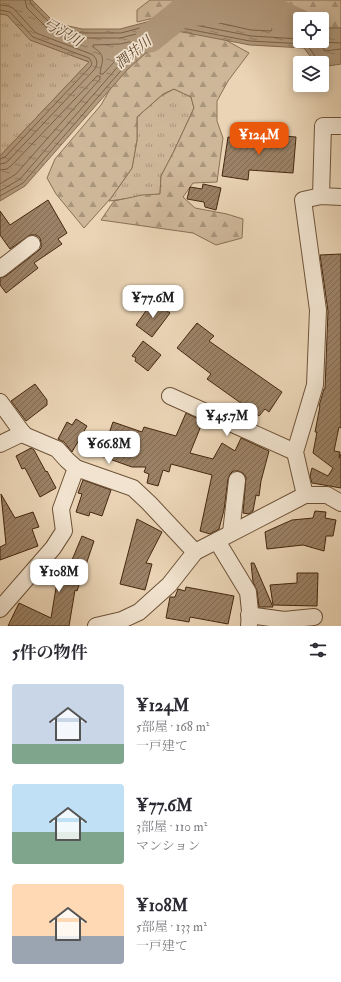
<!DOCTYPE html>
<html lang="ja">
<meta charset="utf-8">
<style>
:root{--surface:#fff;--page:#f7f7f7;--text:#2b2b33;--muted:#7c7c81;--accent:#ea580c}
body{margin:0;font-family:"IM FELL Double Pica","Noto Serif JP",serif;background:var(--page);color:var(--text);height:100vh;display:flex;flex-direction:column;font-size:15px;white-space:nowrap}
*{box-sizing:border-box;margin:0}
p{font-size:13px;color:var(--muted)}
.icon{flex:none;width:22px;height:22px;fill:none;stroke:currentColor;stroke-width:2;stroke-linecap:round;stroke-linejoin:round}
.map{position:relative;height:626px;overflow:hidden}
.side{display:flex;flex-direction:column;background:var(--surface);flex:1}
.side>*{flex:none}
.tools{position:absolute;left:293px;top:12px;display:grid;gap:8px}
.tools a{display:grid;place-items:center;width:36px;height:36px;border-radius:4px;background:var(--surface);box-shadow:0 2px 10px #0003;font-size:20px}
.price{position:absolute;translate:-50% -34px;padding:0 9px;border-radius:8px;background:#fff;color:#222;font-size:13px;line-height:26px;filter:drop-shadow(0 1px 2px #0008)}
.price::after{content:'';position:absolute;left:50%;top:24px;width:12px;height:9px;margin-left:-6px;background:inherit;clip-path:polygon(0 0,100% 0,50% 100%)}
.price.on{background:var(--accent);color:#fff}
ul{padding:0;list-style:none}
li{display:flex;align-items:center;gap:12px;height:100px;padding:0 12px}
li span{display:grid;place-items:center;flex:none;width:112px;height:80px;border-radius:4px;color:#555}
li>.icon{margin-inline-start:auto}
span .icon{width:48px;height:48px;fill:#fffc;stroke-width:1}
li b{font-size:17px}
h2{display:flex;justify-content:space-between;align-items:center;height:48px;padding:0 12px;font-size:17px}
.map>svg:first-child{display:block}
.grass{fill:url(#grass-tufts);stroke:#8a7054}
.forest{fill:url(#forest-firs);stroke:#8a7054}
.water{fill:url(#water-ripples);stroke:#866c51}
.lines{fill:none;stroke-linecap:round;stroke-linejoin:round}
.shore{stroke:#7c6146;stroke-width:1}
.river{stroke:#b29a7d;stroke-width:29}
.building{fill:url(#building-hatch);stroke:#45280f}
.minor-casing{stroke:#6e5338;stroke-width:18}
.minor{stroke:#f1e3cf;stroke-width:16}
.labels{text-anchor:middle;stroke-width:3.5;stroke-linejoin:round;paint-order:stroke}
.water-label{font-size:14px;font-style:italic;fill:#60442a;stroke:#f1e3cf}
</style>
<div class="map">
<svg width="341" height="626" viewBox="0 0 341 626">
<defs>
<pattern id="grass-tufts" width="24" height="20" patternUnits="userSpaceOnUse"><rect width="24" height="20" fill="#ceb799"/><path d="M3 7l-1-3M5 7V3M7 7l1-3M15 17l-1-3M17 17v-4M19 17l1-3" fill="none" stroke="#a9957b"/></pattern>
<pattern id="forest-firs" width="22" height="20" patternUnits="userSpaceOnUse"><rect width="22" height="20" fill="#ceb799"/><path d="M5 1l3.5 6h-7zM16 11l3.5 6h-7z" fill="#a9957b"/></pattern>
<pattern id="water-ripples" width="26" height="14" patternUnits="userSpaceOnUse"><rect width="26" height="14" fill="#b29a7d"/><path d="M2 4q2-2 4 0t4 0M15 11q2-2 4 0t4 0" fill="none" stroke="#937e65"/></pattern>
<pattern id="building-hatch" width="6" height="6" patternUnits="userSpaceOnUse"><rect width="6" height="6" fill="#9b8165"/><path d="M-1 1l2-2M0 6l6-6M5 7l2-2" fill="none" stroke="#806a52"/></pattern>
</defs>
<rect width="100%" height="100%" fill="#ead4b5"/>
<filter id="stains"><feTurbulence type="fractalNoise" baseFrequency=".005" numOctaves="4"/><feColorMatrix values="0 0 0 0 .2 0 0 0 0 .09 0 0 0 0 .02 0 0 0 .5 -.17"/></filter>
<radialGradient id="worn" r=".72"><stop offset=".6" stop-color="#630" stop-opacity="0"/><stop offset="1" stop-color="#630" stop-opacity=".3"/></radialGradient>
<g class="grass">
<polygon points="0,14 7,15 31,40 89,62 0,156"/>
<polygon points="174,89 191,97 194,108 174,151 161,176 160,194 109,201 132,168 137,140 137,117 161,96"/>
</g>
<g class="forest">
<polygon points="150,0 230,0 137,22 137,10"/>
<polygon points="230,0 341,0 341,28 329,28 322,26 322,19 300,20"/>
<polygon points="172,30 222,38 249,53 228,81 217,101 217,121 223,138 217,182 193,183 183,197 195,208 227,214 243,219 242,238 216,245 193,233 101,220 114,201 142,195 160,194 161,176 174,151 194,108 191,97 174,89 163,94 137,117 137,140 132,168 111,198 84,228 56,194 47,178 55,159 101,105 118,75"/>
</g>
<polygon class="water" points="0,0 32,0 55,23 82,29 120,29 230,0 300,20 300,41 322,41 322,26 329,28 341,28 341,64 322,67 322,63 315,63 304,48 250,45 172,30 128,69 25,186 0,201 0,156 89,62 30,40 7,15 0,14"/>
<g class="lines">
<g class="shore">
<polyline points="30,0 31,4 53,26 82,33 121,33 224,6 227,4 227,0"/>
<polyline points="233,0 233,4 236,6 300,24"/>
<path d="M0,5L8,6L13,8L36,33L91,54C97,57 99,64 94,70L8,161L5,163L0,164"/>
<polyline points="0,10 10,12 33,37 89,58 92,63 91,66 5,157 0,159"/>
<polygon points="230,15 271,27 272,30 271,31 251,30 215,22 216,19"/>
<polyline points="300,29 230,8 190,20 188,22 190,24 251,36 300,39"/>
<path d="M130,42L132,43V46L117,59L103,74H100C101,62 108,57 93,47V45L120,44Z"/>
<polyline points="341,43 322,42 320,44 325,51 341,49"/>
<polyline points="0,170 7,169 12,165 97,76 100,76 100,79 16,174 0,184"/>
<polyline points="0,191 20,179 121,63 155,32 153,30 120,38 81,38 54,32 49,30 27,8 25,0"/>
<polyline points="0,196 23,183 125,66 171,26 250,41 305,44 308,46 320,63"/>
</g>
<polyline class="river" points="150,38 181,13 221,8 281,15 300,24"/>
</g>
<g class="building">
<polygon points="261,134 296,137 293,173 249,170 248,180 222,176 228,137 261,142"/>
<polygon points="203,184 221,188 216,210 205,207 204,202 187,199 190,187 202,189"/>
<polygon points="48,200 67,233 58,239 62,244 34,263 38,268 6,293 0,285 0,278 6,276 38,251 41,248 41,243 40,238 36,235 30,235 10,249 0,235 0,211 10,225"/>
<polygon points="341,254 341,428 339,427 334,451 340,452 339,458 341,454 341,488 312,483 310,476 312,468 328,476 333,468 313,453 317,432 315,432 320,406 319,406 324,389 325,389 328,311 320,255"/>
<polygon points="153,301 170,313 152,337 136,325"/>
<polygon points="197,323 214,336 209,341 282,392 269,412 265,409 259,416 207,379 211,374 177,348"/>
<polygon points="143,341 161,355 148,371 135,361 136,358 132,356"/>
<polygon points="35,384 47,400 47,405 26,421 11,401"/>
<polygon points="186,413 203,421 190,453 213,459 222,443 235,451 241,438 269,451 261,481 259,496 256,495 253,511 249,514 243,513 246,477 243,473 238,471 233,471 230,474 228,479 224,510 219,529 210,534 200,531 212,475 171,464 169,472 163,470 158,486 147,483 149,474 144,472 146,467 132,467 101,456 113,422 142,432 144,427 176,436"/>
<polygon points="76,419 87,426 72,452 64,442 58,439 67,422 72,425"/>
<polygon points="31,448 34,450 46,472 47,471 56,488 40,497 25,468 22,469 16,456"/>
<polygon points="83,480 111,490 102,516 90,512 89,516 76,512 82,494 78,493"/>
<polygon points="1,494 15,518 33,512 39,527 32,529 38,546 0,560 0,547 6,544"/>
<polygon points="315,511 326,512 325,518 336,520 333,536 326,536 324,551 303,545 267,549 265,532 292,520 313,518"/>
<polygon points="137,519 162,532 146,563 152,564 145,590 120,584"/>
<polygon points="82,536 94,541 77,591 75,590 69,626 8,626 19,603 51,618 57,582 51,580 56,567 67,572"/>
<polygon points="251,563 254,563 273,607 259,607 257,591 253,582"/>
<polygon points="297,573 318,573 317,606 273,605 270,585 297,583"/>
<polygon points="186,587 234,596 228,624 190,617 189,622 166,618 170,597 175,597 178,589 185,591"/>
</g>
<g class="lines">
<defs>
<g id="minor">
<polyline points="321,196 323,126 341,126"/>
<polyline points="0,269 32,244"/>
<polyline points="170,396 295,452"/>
<polyline points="0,402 24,435 57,449 67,460 76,468 133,488 149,503 195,552"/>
<polyline points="0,444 23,433"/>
<polyline points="305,495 295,452 315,385 318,310 303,200 321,196 341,197"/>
<polyline points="231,533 237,480"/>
<polyline points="217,541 248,592 250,611 249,626"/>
<polyline points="0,609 53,548 64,531 61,509 76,468"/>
<polyline points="249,615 284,620 314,617"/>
<polyline points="96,626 122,620 139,612 169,585 195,552 305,495 327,495 341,503"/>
</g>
</defs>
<use href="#minor" class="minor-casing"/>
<use href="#minor" class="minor"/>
</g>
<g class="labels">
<g class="water-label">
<text transform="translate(63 32) rotate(30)" y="5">弓沢川</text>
<text transform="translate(133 52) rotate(-39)" y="5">潤井川</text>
</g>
</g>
<rect width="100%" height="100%" filter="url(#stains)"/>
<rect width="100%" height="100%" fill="url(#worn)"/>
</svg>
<div class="tools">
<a><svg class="icon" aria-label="locate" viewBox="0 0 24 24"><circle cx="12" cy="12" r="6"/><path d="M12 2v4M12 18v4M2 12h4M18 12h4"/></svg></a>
<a><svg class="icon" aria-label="layers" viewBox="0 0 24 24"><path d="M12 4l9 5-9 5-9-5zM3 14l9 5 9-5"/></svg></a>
</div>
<b class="price on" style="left:259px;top:156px">¥124M</b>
<b class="price" style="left:153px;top:319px">¥77.6M</b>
<b class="price" style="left:227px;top:437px">¥45.7M</b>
<b class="price" style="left:109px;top:465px">¥66.8M</b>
<b class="price" style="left:59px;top:593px">¥108M</b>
</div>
<section class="side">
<h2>5件の物件<svg class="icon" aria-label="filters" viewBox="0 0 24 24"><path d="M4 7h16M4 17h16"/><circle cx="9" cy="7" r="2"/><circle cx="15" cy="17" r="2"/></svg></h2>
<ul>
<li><span style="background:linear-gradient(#c9d6e8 75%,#7fa58c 0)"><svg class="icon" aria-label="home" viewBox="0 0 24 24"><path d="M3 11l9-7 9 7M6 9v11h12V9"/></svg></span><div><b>¥124M</b><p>5部屋 · 168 m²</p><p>一戸建て</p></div></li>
<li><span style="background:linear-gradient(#bfe0f5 60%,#7fa58c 0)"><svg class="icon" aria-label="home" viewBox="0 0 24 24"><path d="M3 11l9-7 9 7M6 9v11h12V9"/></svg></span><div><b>¥77.6M</b><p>3部屋 · 110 m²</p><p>マンション</p></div></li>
<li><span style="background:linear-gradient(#ffd9b3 65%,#9aa5b1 0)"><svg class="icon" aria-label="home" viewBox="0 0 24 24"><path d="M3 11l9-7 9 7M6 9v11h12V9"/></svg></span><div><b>¥108M</b><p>5部屋 · 133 m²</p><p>一戸建て</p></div></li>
</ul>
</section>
